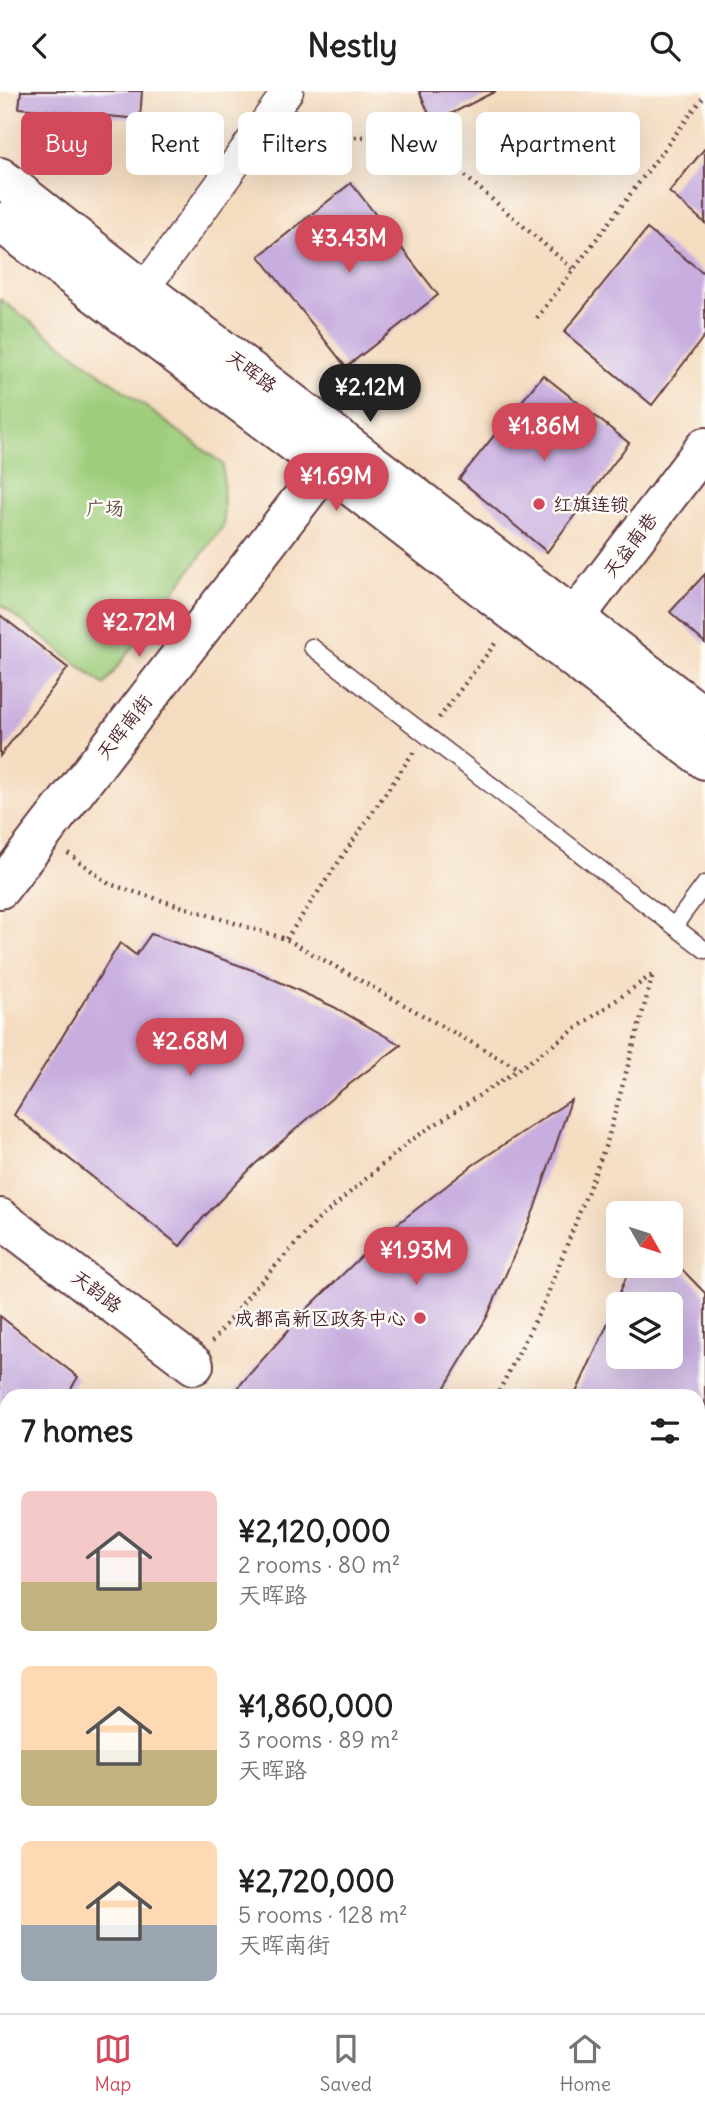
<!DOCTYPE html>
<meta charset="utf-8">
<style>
:root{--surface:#fff;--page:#f2f2f2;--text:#202124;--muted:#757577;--line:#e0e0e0;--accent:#d1495b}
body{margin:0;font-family:Delius,"LXGW WenKai TC",sans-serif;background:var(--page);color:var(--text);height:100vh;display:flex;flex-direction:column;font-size:26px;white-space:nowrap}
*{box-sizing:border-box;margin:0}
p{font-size:23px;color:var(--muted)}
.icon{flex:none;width:38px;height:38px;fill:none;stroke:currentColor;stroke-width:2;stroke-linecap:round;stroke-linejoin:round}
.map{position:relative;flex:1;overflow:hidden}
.sheet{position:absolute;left:0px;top:1298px;width:705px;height:625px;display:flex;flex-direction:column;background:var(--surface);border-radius:21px 21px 0 0;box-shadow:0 7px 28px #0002}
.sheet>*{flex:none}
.banner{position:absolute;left:21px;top:21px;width:663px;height:63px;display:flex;gap:14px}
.needle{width:46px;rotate:129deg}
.controls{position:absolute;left:606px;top:1110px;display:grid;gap:14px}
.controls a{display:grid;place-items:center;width:77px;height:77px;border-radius:10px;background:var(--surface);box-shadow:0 7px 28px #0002;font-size:35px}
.price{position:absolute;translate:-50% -60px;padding:0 16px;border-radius:24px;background:var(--accent);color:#fff;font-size:23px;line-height:46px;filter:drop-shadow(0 2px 4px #0008)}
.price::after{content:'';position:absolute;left:50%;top:42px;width:21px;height:16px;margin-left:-10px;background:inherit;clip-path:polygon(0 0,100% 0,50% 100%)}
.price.current{background:#222;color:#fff}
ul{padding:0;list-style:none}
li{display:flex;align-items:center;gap:21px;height:175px;padding:0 21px}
li span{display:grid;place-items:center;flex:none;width:196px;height:140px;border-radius:10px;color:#555}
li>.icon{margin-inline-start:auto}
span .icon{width:84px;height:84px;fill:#fffc;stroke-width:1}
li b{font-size:30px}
h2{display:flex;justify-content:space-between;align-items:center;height:84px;padding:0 21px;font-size:30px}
.pill{padding:0 24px;border-radius:10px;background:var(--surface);box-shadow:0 7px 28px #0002;font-size:24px;line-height:63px}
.pill.current{background:var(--accent);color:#fff}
header{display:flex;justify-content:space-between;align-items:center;height:91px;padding:0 21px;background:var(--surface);font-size:32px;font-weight:700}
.tabs{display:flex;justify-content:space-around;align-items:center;height:98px;border-top:2px solid var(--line);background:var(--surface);font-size:19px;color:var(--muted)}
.tabs a{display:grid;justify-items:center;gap:4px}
.tabs .current{color:var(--accent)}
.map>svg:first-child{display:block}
.green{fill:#9fcd7b;stroke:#747653;stroke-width:2}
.building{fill:#c8aedf;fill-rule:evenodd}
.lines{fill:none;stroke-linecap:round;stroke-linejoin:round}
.lane-casing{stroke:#643b41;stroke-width:19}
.street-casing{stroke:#643b41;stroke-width:33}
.secondary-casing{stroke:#643b41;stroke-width:42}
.path{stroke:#643b41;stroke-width:4.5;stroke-dasharray:2 5;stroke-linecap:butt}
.lane{stroke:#fff;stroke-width:16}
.street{stroke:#fff;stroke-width:30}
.secondary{stroke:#fff;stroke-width:38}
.poi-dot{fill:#d1495b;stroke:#fdfcf7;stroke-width:2.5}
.labels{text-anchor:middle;stroke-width:5;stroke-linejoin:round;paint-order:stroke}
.street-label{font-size:19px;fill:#4a1f2b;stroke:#fdfcf7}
.poi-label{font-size:19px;fill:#4a1f2b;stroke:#fdfcf7;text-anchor:start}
.park-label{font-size:19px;fill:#645343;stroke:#fdfcf7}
</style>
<header><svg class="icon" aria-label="back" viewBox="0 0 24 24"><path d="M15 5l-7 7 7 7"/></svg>Nestly<svg class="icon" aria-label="search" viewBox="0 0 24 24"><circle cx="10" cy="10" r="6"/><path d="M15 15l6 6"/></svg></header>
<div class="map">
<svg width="705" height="1922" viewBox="0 0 705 1922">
<rect width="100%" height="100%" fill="#fdfcf7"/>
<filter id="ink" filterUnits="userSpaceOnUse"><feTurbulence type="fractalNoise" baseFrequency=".0143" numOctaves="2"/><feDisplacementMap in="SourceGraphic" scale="14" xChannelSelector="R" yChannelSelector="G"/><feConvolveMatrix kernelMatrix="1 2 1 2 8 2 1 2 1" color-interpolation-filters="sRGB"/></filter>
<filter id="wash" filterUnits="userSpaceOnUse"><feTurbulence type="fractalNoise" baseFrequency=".00686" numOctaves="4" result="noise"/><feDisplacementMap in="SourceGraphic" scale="28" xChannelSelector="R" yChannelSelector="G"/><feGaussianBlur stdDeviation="1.57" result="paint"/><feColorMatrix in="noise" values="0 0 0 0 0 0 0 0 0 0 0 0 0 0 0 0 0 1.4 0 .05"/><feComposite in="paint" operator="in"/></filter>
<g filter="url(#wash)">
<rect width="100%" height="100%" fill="#f4dcc0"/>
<polygon class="green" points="0,208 223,373 224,434 104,594 0,513"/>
<g id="blocks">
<g class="building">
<polygon points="21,0 142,0 140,28 19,17"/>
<polygon points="419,0 496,0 433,32"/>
<polygon points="705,57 705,132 669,101"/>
<polygon points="351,92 438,204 346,276 259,165"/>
<polygon points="647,138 705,183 705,244 652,314 564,241"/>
<polygon points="543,284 629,352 547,461 459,388"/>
<polygon points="705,483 705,552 670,521"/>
<polygon points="0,524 68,577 0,665"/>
<polygon points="151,843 258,881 334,916 401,954 338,1002 254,1074 203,1127 180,1155 14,1024 120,852 136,864"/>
<polygon points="571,1009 534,1119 487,1226 439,1306 232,1306 240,1294 308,1217 382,1145 473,1074"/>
<path d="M670,1166L705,1202V1510L698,1517V1306H574L604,1241L631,1174H670ZM618,1213H670V1265H618Z"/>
<polygon points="0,1225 78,1286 66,1306 7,1306 7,1413 0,1426"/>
<polygon points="698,1903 703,1908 705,1906 705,1922 670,1922 674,1916 698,1916"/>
</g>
</g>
</g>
<g filter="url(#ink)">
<use href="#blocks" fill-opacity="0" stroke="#643b41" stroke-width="2"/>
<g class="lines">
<defs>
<g id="lane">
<polyline points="312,556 705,859"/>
<polyline points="674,835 705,793"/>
</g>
<g id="street">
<polyline points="129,214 157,180 288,0"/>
<polyline points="698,1657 705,1662"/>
</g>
<g id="secondary">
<polyline points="0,86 143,198 705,626"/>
<polyline points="0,131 326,376 705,669"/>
<polyline points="560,546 705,356"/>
<polyline points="0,798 326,376"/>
<polyline points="0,1127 194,1274"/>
<polyline points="698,1727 705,1718"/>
<polyline points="545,1922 550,1916"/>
</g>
</defs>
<use href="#lane" class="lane-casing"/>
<use href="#street" class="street-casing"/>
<use href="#secondary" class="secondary-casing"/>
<g class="path">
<polyline points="285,51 415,42 573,178"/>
<polyline points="537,227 705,4"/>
<polyline points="439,627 497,550"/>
<polyline points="68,762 109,793 286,848 519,978"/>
<polyline points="286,848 415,659"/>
<polyline points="212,1251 253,1199 318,1129 410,1050 519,978 653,883 607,1051 545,1210 496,1306"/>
<polyline points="0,1754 7,1745"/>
</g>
<use href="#lane" class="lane"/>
<use href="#street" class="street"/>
<use href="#secondary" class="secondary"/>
</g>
</g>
<g class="poi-dot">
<circle cx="539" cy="413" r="7"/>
<circle cx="420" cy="1227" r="7"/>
</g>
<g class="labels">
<g class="street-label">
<text transform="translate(252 280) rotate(37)" y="7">天晖路</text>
<text transform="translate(630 454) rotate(-53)" y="7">天益南巷</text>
<text transform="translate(124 636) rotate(-52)" y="7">天晖南街</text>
<text transform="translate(97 1200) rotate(37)" y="7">天韵路</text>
</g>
<g class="poi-label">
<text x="553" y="420">红旗连锁</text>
<text x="406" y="1234" text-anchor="end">成都高新区政务中心</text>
</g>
<g class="park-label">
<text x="105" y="424">广场</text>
</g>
</g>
</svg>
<div class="controls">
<a><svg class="needle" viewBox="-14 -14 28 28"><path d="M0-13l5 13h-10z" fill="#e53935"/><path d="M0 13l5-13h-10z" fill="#757577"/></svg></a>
<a><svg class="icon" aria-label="layers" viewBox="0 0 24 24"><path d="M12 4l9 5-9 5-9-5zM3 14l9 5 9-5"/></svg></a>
</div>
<b class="price" style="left:349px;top:184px">¥3.43M</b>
<b class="price current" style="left:370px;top:333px">¥2.12M</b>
<b class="price" style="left:544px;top:372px">¥1.86M</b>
<b class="price" style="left:336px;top:422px">¥1.69M</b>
<b class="price" style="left:139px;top:568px">¥2.72M</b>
<b class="price" style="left:190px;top:987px">¥2.68M</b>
<b class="price" style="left:416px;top:1196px">¥1.93M</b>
<div class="banner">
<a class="pill current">Buy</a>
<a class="pill">Rent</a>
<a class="pill">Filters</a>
<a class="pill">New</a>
<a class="pill">Apartment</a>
</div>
<section class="sheet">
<h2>7 homes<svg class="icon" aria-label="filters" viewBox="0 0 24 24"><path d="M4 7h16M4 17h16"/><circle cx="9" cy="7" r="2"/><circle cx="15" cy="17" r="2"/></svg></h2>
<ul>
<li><span style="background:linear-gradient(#f6c9c9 65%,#c2b280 0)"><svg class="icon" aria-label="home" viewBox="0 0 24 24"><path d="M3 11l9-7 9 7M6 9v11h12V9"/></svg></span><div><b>¥2,120,000</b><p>2 rooms · 80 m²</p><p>天晖路</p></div></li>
<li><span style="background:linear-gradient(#ffd9b3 60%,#c2b280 0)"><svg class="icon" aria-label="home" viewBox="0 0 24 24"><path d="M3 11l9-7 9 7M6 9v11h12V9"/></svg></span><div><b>¥1,860,000</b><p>3 rooms · 89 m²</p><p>天晖路</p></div></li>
<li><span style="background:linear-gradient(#ffd9b3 60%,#9aa5b1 0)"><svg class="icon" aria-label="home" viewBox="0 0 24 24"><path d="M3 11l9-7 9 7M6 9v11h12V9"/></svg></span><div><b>¥2,720,000</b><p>5 rooms · 128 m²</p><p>天晖南街</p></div></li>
</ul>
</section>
</div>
<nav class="tabs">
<a class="current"><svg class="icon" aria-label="map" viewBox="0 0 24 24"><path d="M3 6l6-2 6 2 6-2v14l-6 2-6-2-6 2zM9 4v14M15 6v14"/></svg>Map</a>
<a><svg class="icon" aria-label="saved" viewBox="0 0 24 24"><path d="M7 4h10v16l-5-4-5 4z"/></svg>Saved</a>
<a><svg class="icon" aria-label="home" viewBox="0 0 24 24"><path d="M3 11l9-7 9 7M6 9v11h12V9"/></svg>Home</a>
</nav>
